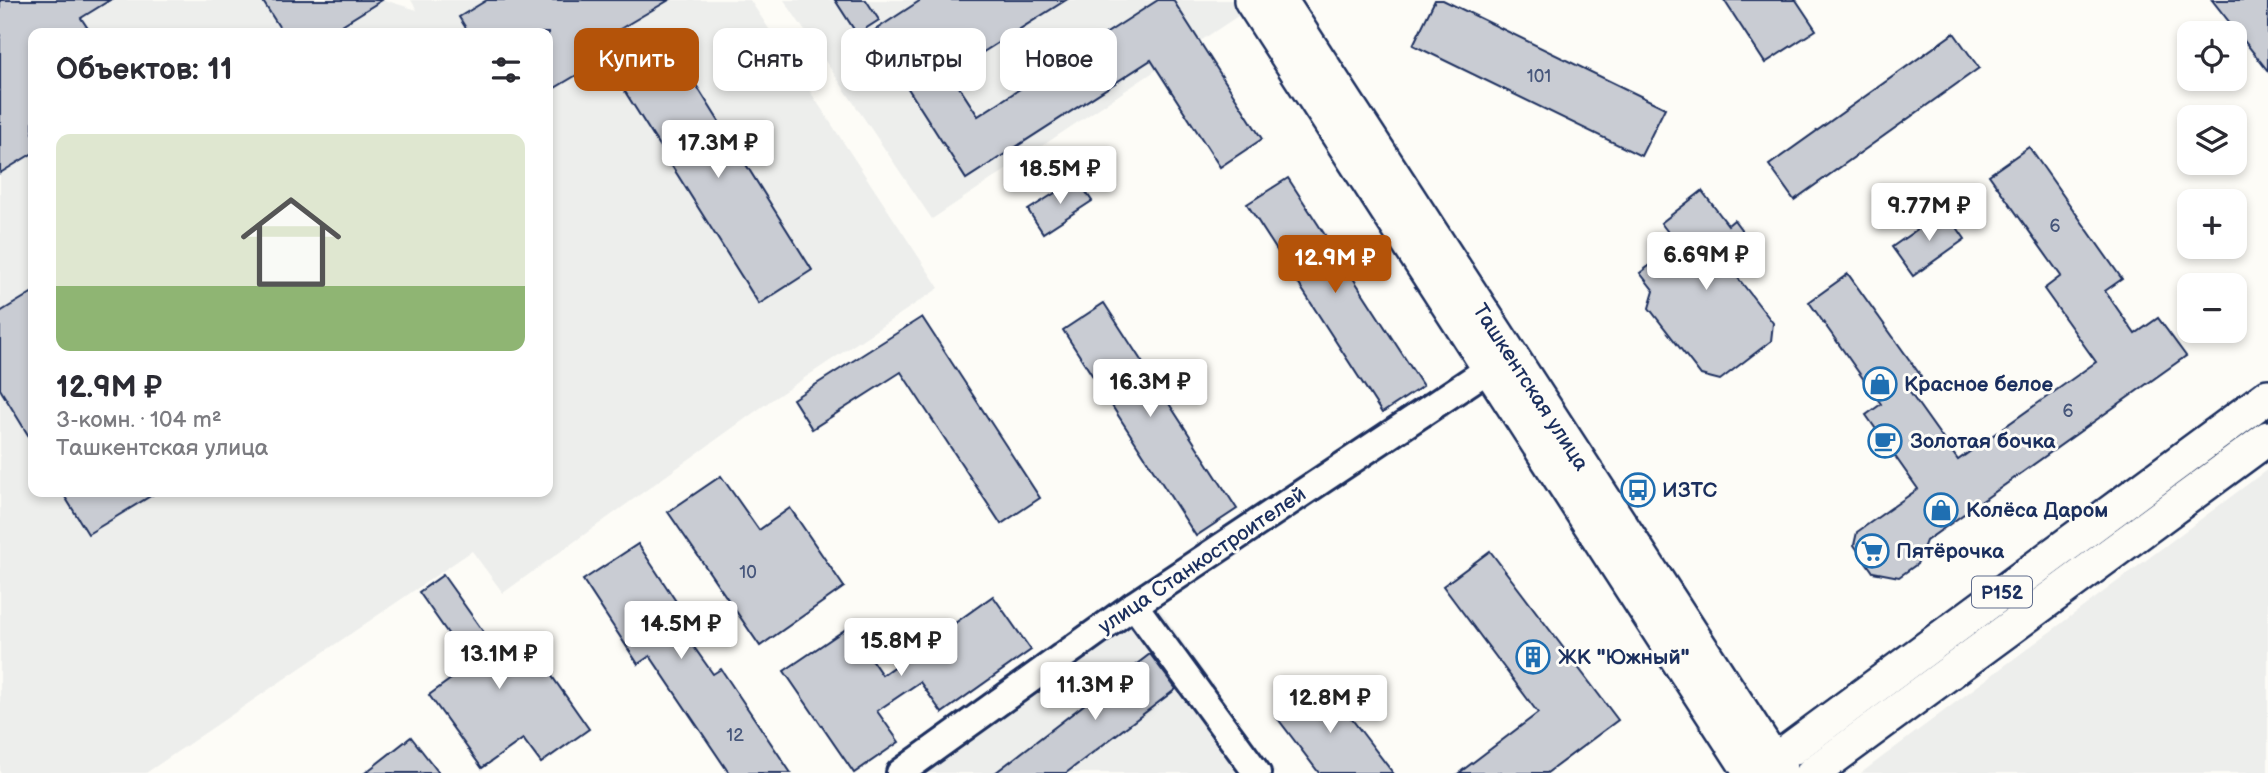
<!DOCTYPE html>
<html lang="ru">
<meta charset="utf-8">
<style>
:root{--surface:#fff;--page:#f7f7f7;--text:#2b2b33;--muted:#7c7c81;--accent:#b45309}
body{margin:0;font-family:"Balsamiq Sans",sans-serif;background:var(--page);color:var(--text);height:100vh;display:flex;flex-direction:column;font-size:26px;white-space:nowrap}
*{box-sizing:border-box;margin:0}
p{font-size:23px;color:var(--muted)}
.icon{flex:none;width:38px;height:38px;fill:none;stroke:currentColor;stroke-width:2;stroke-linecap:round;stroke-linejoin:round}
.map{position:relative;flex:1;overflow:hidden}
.side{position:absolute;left:28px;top:28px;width:525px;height:469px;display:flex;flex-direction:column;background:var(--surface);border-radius:14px;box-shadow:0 4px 10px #0003}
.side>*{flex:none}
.banner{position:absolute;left:574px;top:28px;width:665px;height:63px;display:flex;gap:14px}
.controls{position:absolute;left:2177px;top:21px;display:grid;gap:14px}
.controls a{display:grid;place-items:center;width:70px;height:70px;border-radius:14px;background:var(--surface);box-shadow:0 4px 10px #0003;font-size:35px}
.price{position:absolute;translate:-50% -60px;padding:0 16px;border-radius:7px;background:#fff;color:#222;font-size:23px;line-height:46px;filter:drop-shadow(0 2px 4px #0008)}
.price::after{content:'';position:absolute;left:50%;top:42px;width:21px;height:16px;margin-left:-10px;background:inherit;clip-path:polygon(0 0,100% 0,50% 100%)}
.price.selected{background:var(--accent);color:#fff}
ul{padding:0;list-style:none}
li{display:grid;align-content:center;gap:14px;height:371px;padding:0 28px}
li span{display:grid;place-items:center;height:217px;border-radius:14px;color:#555}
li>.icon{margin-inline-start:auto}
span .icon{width:126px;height:126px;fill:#fffc;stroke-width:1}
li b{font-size:30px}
h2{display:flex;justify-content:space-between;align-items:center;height:84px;padding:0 28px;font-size:30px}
.chip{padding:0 24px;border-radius:14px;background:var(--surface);box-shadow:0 4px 10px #0003;font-size:24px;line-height:63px}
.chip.selected{background:var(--accent);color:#fff}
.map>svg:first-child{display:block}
.built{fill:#edeeec;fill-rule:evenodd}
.building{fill:#c9ccd3;stroke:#1b2f5e;stroke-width:2}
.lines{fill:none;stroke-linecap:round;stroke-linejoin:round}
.minor-casing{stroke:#1b2f5e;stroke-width:32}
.major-casing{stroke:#1b2f5e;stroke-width:38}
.minor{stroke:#fdfcf7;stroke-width:26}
.major{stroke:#fdfcf7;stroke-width:33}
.labels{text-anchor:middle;stroke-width:6;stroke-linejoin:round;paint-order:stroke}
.number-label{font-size:18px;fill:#46567b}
.shield{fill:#fdfcf7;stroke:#5f6c8c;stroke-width:2}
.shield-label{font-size:19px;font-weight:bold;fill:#1b2f5e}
.poi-label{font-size:21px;font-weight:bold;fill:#1b2f5e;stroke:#fdfcf7;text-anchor:start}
.street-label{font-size:21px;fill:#1b2f5e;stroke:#fdfcf7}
</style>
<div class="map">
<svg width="2268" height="773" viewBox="0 0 2268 773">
<rect width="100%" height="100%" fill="#fdfcf7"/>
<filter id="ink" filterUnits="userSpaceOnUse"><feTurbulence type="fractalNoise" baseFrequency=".0143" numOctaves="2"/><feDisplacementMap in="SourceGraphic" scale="14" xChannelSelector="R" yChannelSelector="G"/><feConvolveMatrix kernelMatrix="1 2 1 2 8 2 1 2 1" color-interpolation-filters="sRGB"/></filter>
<g filter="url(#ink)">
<g class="built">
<path d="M0,0H384L417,10L411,0H750L939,288L770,401L503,593L472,551L146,773H0ZM33,33H548V492H33Z"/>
<polygon points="784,0 1258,0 1259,2 932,219"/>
<polygon points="2268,469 2268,773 1861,773"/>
<polygon points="1151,597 1276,773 902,773"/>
</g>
<g class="building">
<polygon points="0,0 110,0 81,18 91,33 33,33 33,153 0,173"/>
<polygon points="262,0 382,0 329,33 283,33"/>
<polygon points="487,0 669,0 603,39 612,54 548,92 548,33 469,33 459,17"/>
<polygon points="835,0 866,0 879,20 857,34"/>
<polygon points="921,0 1066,0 950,73 978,116 1158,0 1173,0 1262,139 1220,167 1151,60 966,179 872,32"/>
<polygon points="1435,0 1443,0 1665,108 1641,156 1413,45"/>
<polygon points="1724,0 1796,0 1816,30 1765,63"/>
<polygon points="2212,0 2268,0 2268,71"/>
<polygon points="1954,33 1979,68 1794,200 1769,165"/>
<polygon points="678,56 812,270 759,304 624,90"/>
<polygon points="2029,147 2122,279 2105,291 2135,334 2158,318 2186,356 1926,541 1917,564 1899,577 1873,572 1854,545 1857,532 1918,489 1866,415 1881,404 1809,302 1848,274 1921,376 1906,387 1958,460 2096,362 2044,289 2061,276 1989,175"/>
<polygon points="1288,178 1423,386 1382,413 1247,204"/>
<polygon points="1077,179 1092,201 1043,233 1028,210"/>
<polygon points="1702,191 1728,225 1734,220 1749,240 1724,260 1773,323 1771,341 1720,380 1701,375 1649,308 1654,291 1640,273 1677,244 1661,223"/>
<polygon points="1945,210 1965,239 1913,276 1892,247"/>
<polygon points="33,292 33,443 0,389 0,312"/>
<polygon points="1104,303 1237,509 1196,536 1063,330"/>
<polygon points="922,317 1040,498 1001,524 901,372 812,429 793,399"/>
<polygon points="721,476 759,530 790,508 844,587 760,646 668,512"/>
<polygon points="62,492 157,492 88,534"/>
<polygon points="638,544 693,627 684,633 713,674 721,669 791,773 729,773 650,656 638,664 583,580"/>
<polygon points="1490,551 1618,720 1547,773 1459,773 1538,713 1443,586"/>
<polygon points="443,575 507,665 532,648 589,729 541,763 523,739 482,768 429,695 470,665 419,592"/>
<polygon points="993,596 1031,650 942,713 920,682 877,711 899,742 854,773 784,671 849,627 882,675"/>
<polygon points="1150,654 1176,689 1066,773 995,773"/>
<polygon points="1322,680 1351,718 1393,773 1319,773 1275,715"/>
<polygon points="411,737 439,773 365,773"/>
</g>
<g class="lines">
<defs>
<g id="minor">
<polyline points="1134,605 1257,773"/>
<polyline points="900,773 1134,605 1490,368"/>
</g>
<g id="major">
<polyline points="1251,0 1751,773"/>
<polyline points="1280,0 1782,773"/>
<polyline points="1758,773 2268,396"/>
<polyline points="1813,773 2268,438"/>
</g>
</defs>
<use href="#minor" class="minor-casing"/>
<use href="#major" class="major-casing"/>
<use href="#minor" class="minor"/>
<use href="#major" class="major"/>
</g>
</g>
<defs>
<symbol id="shop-ring" viewBox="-11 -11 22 22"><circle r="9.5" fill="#fdfcf7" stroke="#1f6fb2" stroke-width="1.5"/><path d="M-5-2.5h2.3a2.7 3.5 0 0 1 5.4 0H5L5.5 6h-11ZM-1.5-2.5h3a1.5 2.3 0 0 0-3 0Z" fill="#1f6fb2"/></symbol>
<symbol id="cafe-ring" viewBox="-11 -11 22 22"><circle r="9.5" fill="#fdfcf7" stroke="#1f6fb2" stroke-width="1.5"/><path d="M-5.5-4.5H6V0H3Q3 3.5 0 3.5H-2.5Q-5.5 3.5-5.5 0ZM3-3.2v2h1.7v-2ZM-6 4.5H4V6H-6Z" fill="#1f6fb2"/></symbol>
<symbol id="bus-ring" viewBox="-11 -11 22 22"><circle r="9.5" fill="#fdfcf7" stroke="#1f6fb2" stroke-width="1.5"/><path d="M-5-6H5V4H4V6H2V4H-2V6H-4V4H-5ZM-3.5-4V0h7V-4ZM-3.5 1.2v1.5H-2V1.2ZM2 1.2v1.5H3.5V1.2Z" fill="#1f6fb2"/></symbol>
<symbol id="supermarket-ring" viewBox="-11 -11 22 22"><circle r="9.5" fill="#fdfcf7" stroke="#1f6fb2" stroke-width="1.5"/><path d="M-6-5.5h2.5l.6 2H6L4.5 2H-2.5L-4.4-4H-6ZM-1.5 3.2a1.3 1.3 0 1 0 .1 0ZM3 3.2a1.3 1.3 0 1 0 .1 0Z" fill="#1f6fb2"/></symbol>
<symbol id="building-ring" viewBox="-11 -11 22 22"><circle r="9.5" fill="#fdfcf7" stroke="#1f6fb2" stroke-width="1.5"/><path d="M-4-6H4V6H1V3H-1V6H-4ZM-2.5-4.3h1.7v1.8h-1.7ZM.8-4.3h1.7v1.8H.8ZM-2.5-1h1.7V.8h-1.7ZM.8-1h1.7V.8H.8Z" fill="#1f6fb2"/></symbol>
</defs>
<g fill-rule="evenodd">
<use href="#shop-ring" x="1861" y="365" width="38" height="38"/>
<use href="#cafe-ring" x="1866" y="422" width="38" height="38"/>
<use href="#bus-ring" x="1619" y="471" width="38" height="38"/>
<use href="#shop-ring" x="1922" y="491" width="38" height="38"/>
<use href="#supermarket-ring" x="1853" y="532" width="38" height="38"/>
<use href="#building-ring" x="1514" y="638" width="38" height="38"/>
</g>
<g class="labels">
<g class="number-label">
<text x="1539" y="82">101</text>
<text x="2055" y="232">6</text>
<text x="2068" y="417">6</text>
<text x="748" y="578">10</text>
<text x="735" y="741">12</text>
</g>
<rect class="shield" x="1972" y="576.5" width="60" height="31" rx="5"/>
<g class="shield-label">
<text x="2002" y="599">Р152</text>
</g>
<g class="poi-label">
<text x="1904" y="391">Красное белое</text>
<text x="1910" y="448">Золотая бочка</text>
<text x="1662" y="497">ИЗТС</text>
<text x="1966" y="517">Колёса Даром</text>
<text x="1896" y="558">Пятёрочка</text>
<text x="1558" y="664">ЖК "Южный"</text>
</g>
<g class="street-label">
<text transform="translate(1531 387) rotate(57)" y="7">Ташкентская улица</text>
<text transform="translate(1202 560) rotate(-34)" y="7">улица Станкостроителей</text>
</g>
</g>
</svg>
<div class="controls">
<a><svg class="icon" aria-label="locate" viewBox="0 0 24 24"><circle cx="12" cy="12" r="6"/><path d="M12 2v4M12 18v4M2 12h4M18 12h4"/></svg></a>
<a><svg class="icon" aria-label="layers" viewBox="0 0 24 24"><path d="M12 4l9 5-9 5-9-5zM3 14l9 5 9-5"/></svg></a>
<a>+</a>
<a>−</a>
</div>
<b class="price" style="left:718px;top:180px">17.3M ₽</b>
<b class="price" style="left:1060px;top:206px">18.5M ₽</b>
<b class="price" style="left:1929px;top:243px">9.77M ₽</b>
<b class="price" style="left:1706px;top:292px">6.69M ₽</b>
<b class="price selected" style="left:1335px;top:295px">12.9M ₽</b>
<b class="price" style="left:1150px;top:419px">16.3M ₽</b>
<b class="price" style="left:681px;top:661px">14.5M ₽</b>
<b class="price" style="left:901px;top:678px">15.8M ₽</b>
<b class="price" style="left:499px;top:691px">13.1M ₽</b>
<b class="price" style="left:1095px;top:722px">11.3M ₽</b>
<b class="price" style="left:1330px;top:735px">12.8M ₽</b>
<div class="banner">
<a class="chip selected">Купить</a>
<a class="chip">Снять</a>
<a class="chip">Фильтры</a>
<a class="chip">Новое</a>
</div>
<section class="side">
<h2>Объектов: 11<svg class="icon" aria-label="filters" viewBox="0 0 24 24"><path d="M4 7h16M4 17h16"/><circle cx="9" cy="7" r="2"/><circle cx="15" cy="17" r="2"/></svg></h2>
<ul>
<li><span style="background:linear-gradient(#dfe7d0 70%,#8fb573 0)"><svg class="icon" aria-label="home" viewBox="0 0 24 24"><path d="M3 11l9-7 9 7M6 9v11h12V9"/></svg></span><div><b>12.9M ₽</b><p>3-комн. · 104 m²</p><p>Ташкентская улица</p></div></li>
</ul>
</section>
</div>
